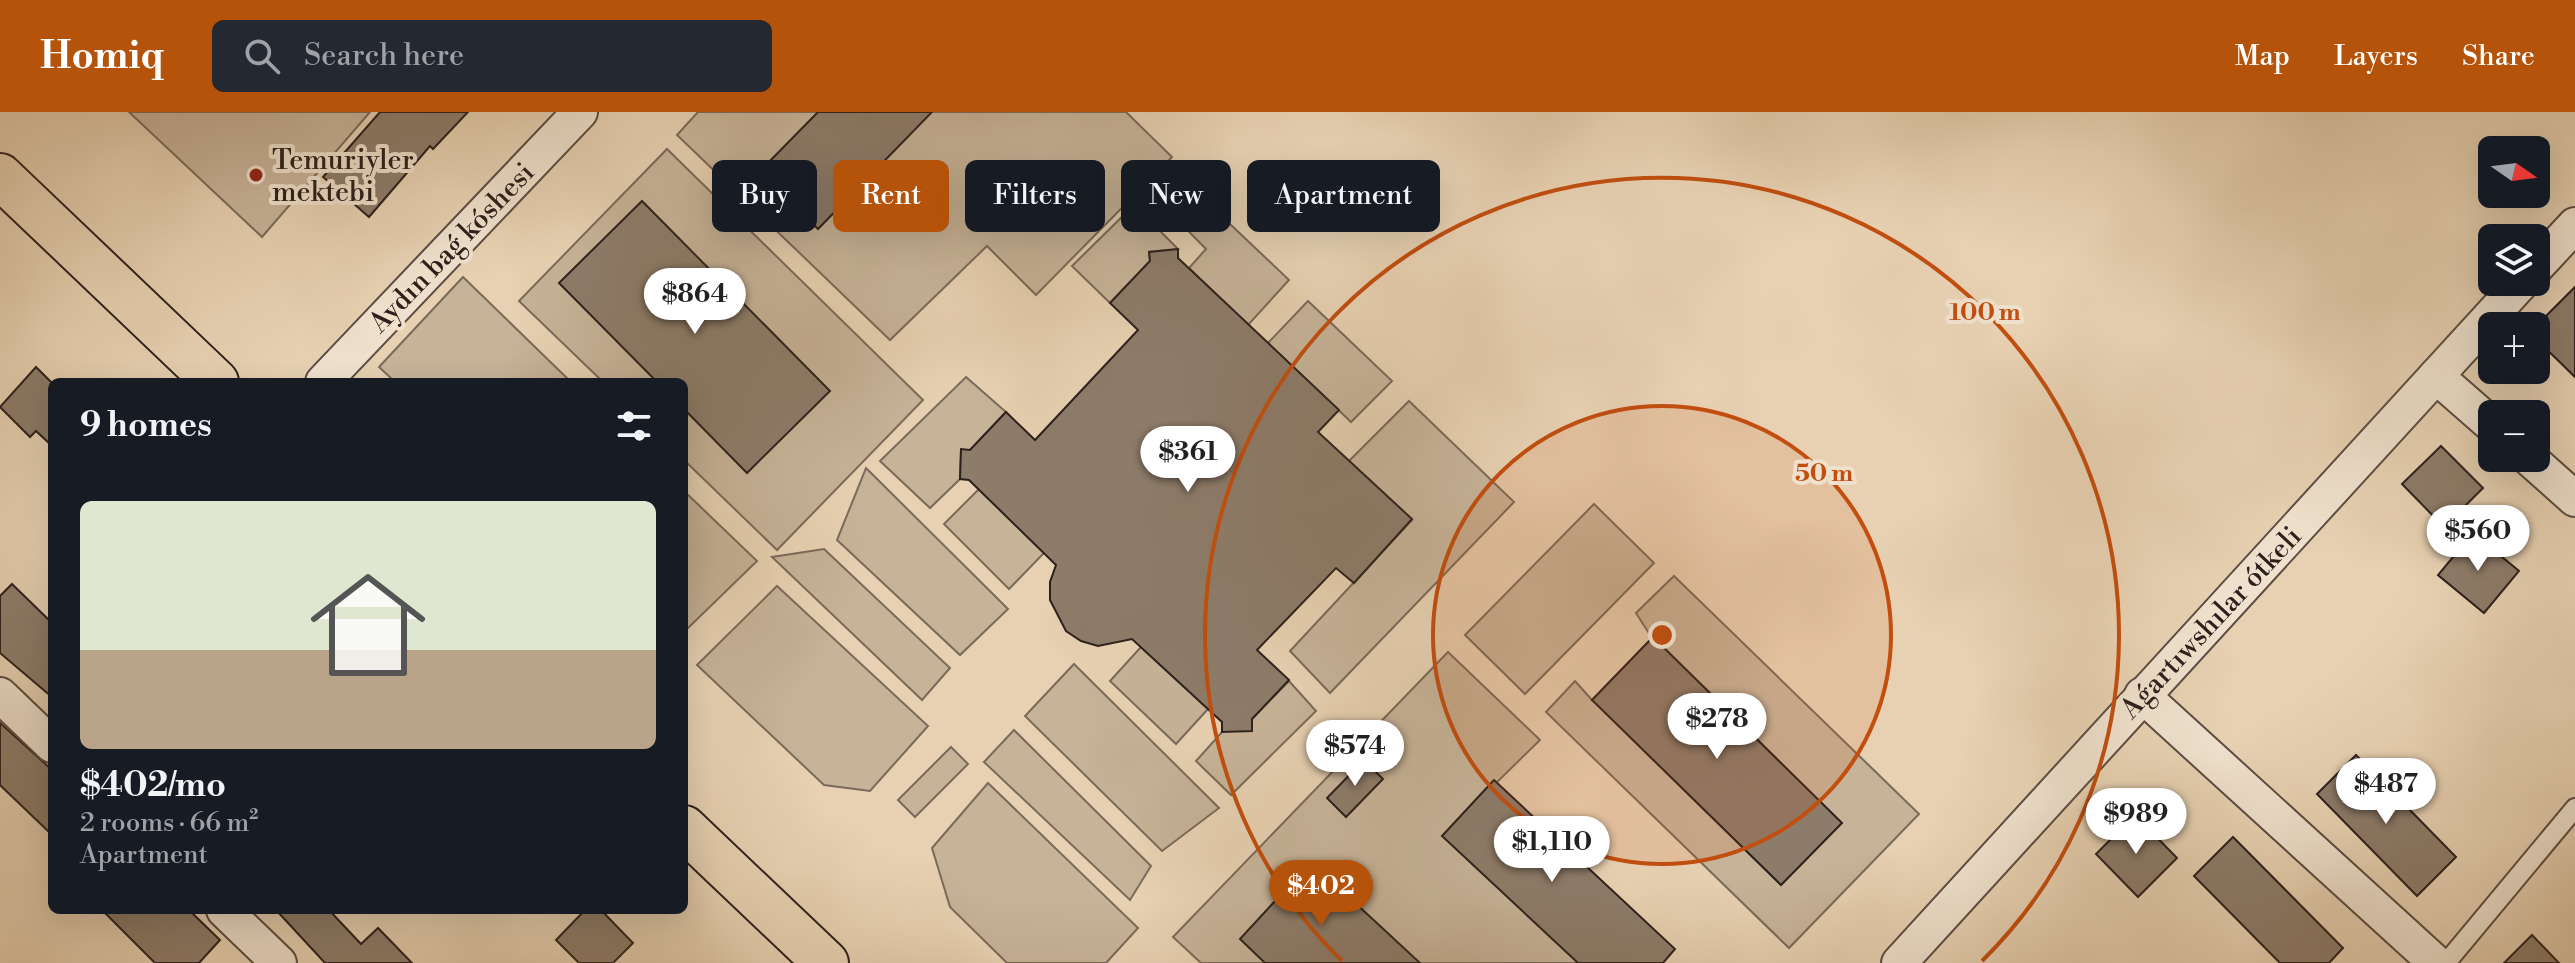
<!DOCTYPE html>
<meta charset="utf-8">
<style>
:root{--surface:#171b24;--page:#242831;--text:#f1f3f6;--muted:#9ea1a6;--line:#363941;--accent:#b45309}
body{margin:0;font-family:"Libre Bodoni",serif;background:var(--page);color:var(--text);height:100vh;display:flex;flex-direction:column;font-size:30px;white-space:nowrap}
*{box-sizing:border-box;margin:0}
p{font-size:26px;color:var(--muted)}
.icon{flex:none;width:44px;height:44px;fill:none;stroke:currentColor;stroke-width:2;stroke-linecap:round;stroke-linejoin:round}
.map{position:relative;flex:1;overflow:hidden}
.panel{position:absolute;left:48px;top:266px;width:640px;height:536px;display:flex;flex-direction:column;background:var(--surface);border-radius:12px;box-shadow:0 8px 32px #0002}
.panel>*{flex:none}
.top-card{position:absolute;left:712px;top:48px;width:760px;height:72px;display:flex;gap:16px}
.needle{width:52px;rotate:104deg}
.buttons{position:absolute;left:2478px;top:24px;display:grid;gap:16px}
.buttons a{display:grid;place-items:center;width:72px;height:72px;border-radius:12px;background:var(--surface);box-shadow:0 8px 32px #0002;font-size:40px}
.price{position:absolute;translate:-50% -68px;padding:0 18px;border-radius:28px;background:#fff;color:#222;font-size:26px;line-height:52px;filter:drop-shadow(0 2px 4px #0008)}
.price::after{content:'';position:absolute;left:50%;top:48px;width:24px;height:18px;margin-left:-12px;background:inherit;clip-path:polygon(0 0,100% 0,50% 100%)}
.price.selected{background:var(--accent);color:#fff}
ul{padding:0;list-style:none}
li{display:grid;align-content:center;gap:16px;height:424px;padding:0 32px}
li+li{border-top:2px solid var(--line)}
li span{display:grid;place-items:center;height:248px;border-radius:12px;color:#555}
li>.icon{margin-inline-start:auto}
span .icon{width:144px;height:144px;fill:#fffc;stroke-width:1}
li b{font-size:34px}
h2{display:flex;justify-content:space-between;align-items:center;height:96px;padding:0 32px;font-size:34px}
.chip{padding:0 28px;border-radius:12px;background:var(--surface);box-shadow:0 8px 32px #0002;font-size:28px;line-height:72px}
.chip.selected{background:var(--accent);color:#fff}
header{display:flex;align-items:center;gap:48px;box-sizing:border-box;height:112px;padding:0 40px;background:var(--accent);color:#fff}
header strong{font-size:38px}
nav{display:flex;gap:44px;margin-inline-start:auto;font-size:28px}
.search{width:560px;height:72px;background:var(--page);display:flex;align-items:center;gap:20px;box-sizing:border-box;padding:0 28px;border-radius:12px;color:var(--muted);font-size:30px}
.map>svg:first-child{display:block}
.green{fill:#c7b398;stroke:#7a6a5a;stroke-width:2}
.building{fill:#8d7c6a;stroke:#2c201c;stroke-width:2}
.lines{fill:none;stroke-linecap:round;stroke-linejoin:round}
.lane-casing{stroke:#5b4c42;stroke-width:22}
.street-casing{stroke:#5b4c42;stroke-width:38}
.primary-casing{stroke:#2c201c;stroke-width:48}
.lane{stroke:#efe1cd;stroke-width:18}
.street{stroke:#efe1cd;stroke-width:34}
.primary{stroke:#e7d1b2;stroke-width:44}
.ring{fill:none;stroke:#c24e0f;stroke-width:4}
.poi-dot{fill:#8f2418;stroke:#efe1cd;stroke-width:3}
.labels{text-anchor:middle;stroke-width:8;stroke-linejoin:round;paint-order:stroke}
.poi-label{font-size:28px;fill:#2c201c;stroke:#efe1cd;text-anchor:start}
.street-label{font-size:28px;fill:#2c201c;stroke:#efe1cd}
.centre{fill:#c24e0f;stroke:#efe1cd;stroke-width:4}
.ring-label{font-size:24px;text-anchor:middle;font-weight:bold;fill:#c24e0f;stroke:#efe1cd;stroke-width:8;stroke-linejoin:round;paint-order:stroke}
</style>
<header>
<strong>Homiq</strong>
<div class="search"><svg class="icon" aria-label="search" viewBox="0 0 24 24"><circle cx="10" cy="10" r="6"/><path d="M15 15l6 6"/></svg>Search here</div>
<nav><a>Map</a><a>Layers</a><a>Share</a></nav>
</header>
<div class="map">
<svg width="2575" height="851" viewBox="0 0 2575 851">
<rect width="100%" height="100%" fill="#e7d1b2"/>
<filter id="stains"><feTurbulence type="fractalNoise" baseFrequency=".0025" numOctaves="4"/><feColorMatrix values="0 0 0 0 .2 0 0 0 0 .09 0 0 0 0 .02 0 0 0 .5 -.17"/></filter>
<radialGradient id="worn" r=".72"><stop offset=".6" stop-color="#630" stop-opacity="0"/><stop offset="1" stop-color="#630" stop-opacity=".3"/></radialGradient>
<g class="green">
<polygon points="129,0 370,0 262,125"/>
<polygon points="698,0 1126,0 1172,45 1036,183 987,134 890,228 677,23"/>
<polygon points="667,37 923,288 777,438 684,348 684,270 603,270 519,189"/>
<polygon points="1171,56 1289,168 1248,213 1189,156 1206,137 1149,79"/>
<polygon points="1134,93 1178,137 1149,140 1150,149 1110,191 1072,154"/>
<polygon points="463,165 571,270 395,270 379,255"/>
<polygon points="1308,189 1392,269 1351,310 1268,231"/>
<polygon points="966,265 1006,300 970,338 961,338 960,367 930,396 880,349"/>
<polygon points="1409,289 1514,390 1330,581 1290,539 1412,408 1349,349"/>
<polygon points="866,356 1008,497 960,543 837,428"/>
<polygon points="979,377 1044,441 1009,477 944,412"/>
<polygon points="684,379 757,449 684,520"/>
<polygon points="1594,392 1654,451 1525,582 1465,523"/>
<polygon points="824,437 950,556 922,588 772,445"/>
<polygon points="1674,464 1919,702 1789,836 1546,600 1575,569 1592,588 1652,526 1636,501"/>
<polygon points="777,474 928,614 870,679 824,673 697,553"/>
<polygon points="1141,535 1208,597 1176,632 1110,569"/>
<polygon points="1448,540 1540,628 1445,721 1579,851 1201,851 1173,825"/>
<polygon points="1074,552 1219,696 1162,739 1025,604"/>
<polygon points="1289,569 1316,599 1231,683 1196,649 1222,620 1252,607"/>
<polygon points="1014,618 1151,754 1130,788 984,650"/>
<polygon points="951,635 968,652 915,705 898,688"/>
<polygon points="988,671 1138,816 1106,851 1007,851 950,795 932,736"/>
</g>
<g class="building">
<polygon points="380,0 468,0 433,37 430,34 369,105 323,65"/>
<polygon points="818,0 932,0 818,117 760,59"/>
<polygon points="642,89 830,279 747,361 684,297 684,270 657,270 559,171"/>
<polygon points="1178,137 1178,146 1339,298 1318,320 1412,407 1354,471 1336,456 1257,538 1289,568 1252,607 1252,619 1222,620 1222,610 1132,527 1098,534 1081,529 1066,519 1050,488 1050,470 1056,453 969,368 960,367 961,337 970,338 1006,300 1035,328 1138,218 1110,191 1150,149 1149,140"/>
<polygon points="2575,175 2575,265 2536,227 2536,214"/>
<polygon points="36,255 52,271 52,334 36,319 30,325 0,295"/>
<polygon points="2441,334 2483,376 2444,415 2402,372"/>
<polygon points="2473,421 2519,459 2484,501 2438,463"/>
<polygon points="12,472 52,511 52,585 0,541 0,484"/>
<polygon points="1653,525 1842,711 1781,773 1592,588"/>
<polygon points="0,611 52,658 52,723 0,673"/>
<polygon points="2356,643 2456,745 2417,784 2317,682"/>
<polygon points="1364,648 1383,667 1346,705 1327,686"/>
<polygon points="1494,668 1675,837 1663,851 1578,851 1442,724"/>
<polygon points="2135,703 2177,746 2138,785 2096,742"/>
<polygon points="2233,725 2343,836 2329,851 2280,851 2194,764"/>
<polygon points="1311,750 1420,851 1265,851 1240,827"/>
<polygon points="102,798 189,798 220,828 199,851 155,851"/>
<polygon points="276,798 329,798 361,832 378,816 412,851 325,851"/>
<polygon points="585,798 601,798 633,831 613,851 579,851 556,828"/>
<polygon points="2532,823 2559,851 2504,851"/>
</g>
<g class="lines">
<defs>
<polyline id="lane" points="2446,851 2575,696"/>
<g id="street">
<polyline points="2536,155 2575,113"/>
<polyline points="2436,264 2492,313"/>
<polyline points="323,270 580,0"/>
<polyline points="2529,346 2575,387"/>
<polyline points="0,583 52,633"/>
<polyline points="2142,583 2436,851"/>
<polyline points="224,798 279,851"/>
<polyline points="1899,851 2522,170"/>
</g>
<g id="primary">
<polyline points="0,64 216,270"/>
<polyline points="684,716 826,851"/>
</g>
</defs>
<use href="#lane" class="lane-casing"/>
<use href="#street" class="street-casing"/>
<use href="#primary" class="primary-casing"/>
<use href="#lane" class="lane"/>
<use href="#street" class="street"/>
<use href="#primary" class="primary"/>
</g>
<circle cx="1662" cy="523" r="229" fill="#c24e0f" fill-opacity=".12"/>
<g class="ring">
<circle cx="1662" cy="523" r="229"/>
<path d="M1342 849A457 457 0 1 1 1982 849"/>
</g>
<circle class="poi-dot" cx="256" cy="63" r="8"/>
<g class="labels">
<g class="poi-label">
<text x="272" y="57">Temuriyler<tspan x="272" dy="32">mektebi</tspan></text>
</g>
<g class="street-label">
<text transform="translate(451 135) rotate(-46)" y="10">Aydın baǵ kóshesi</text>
<text transform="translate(2210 510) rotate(-47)" y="10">Aǵartıwshılar ótkeli</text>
</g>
</g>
<circle cx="1662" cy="523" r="12" class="centre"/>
<g class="ring-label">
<text x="1985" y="208">100 m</text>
<text x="1824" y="369">50 m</text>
</g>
<rect width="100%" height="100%" filter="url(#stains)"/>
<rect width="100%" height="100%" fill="url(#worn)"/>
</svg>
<div class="buttons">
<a><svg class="needle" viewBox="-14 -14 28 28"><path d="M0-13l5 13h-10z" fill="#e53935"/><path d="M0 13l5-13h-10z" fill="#9ea1a6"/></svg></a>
<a><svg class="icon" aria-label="layers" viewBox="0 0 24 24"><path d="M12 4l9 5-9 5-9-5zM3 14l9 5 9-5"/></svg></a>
<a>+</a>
<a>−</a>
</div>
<b class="price" style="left:695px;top:224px">$864</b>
<b class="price" style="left:1188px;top:382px">$361</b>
<b class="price" style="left:2478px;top:461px">$560</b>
<b class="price" style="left:1717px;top:649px">$278</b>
<b class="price" style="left:1355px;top:676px">$574</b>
<b class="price" style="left:2386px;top:714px">$487</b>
<b class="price" style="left:2136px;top:744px">$989</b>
<b class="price" style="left:1552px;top:772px">$1,110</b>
<b class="price selected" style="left:1321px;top:816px">$402</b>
<div class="top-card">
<a class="chip">Buy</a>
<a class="chip selected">Rent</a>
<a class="chip">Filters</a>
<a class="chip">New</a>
<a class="chip">Apartment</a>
</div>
<section class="panel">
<h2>9 homes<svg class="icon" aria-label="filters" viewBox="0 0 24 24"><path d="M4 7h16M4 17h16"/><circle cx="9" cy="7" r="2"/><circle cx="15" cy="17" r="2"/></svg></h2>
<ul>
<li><span style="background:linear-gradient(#dfe7d0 60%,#b9a48a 0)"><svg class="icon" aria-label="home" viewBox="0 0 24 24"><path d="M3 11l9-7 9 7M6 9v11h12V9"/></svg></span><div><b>$402/mo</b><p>2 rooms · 66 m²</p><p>Apartment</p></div></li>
</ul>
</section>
</div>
